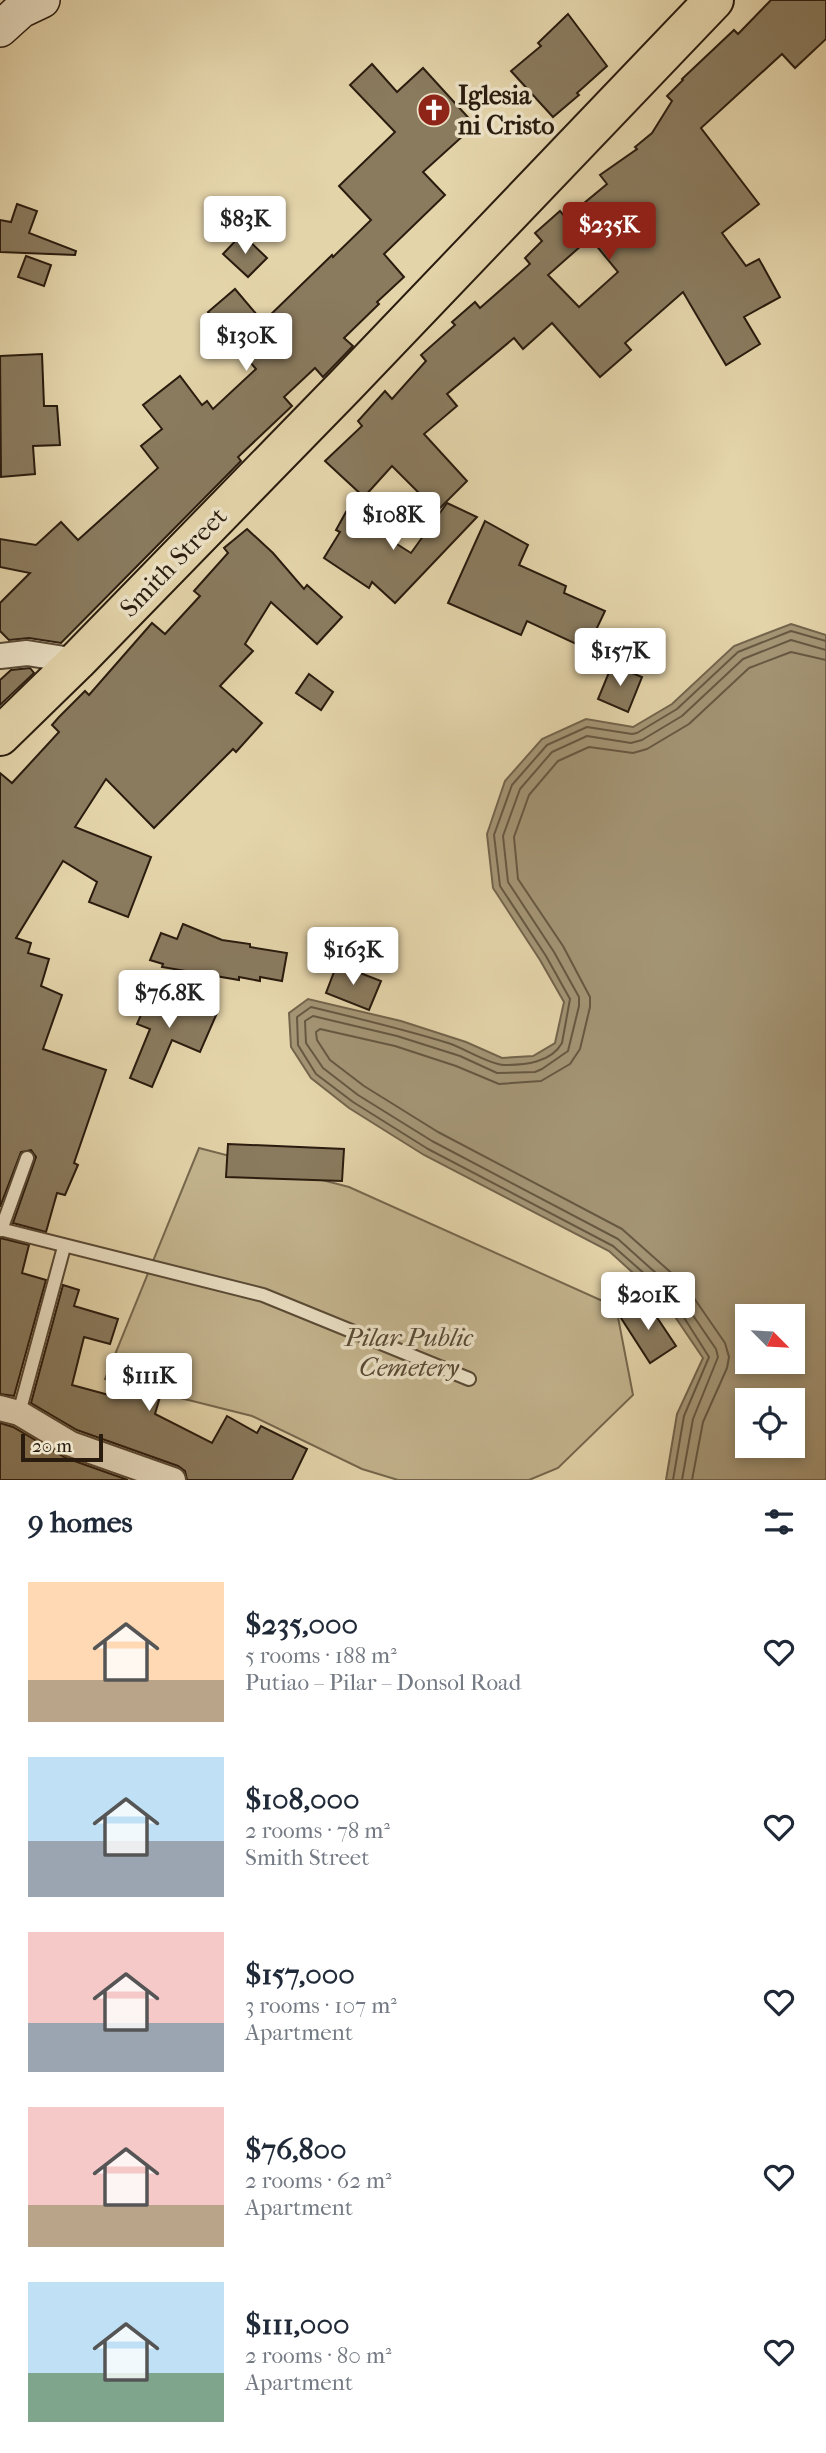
<!DOCTYPE html>
<meta charset="utf-8">
<style>
:root{--surface:#fff;--page:#f2f2f3;--text:#1f2937;--muted:#747a83;--accent:#8f2418}
body{margin:0;font-family:"IM FELL French Canon",serif;background:var(--page);color:var(--text);height:100vh;display:flex;flex-direction:column;font-size:26px;white-space:nowrap}
*{box-sizing:border-box;margin:0}
p{font-size:23px;color:var(--muted)}
.icon{flex:none;width:38px;height:38px;fill:none;stroke:currentColor;stroke-width:2;stroke-linecap:round;stroke-linejoin:round}
.map{position:relative;height:1480px;overflow:hidden}
.details{display:flex;flex-direction:column;background:var(--surface);flex:1}
.details>*{flex:none}
.needle{width:46px;rotate:114deg}
.fabs{position:absolute;left:735px;top:1304px;display:grid;gap:14px}
.fabs a{display:grid;place-items:center;width:70px;height:70px;border-radius:0px;background:var(--surface);box-shadow:0 4px 10px #0003;font-size:35px}
.scale{position:absolute;left:21px;bottom:18px;width:82px;box-sizing:border-box;padding-left:7px;border:4px solid #291b0e;border-top:0;font-size:19px;line-height:24px;white-space:nowrap;color:#291b0e;-webkit-text-stroke:5px #ede3c8;paint-order:stroke}
.price{position:absolute;translate:-50% -60px;padding:0 16px;border-radius:7px;background:#fff;color:#222;font-size:23px;line-height:46px;filter:drop-shadow(0 2px 4px #0008)}
.price::after{content:'';position:absolute;left:50%;top:42px;width:21px;height:16px;margin-left:-10px;background:inherit;clip-path:polygon(0 0,100% 0,50% 100%)}
.price.selected{background:var(--accent);color:#fff}
ul{padding:0;list-style:none}
li{display:flex;align-items:center;gap:21px;height:175px;padding:0 28px}
li span{display:grid;place-items:center;flex:none;width:196px;height:140px;border-radius:0px;color:#555}
li>.icon{margin-inline-start:auto}
span .icon{width:84px;height:84px;fill:#fffc;stroke-width:1}
li b{font-size:30px}
h2{display:flex;justify-content:space-between;align-items:center;height:84px;padding:0 28px;font-size:30px}
.map>svg:first-child{display:block}
.green{fill:#c4b58f;stroke:#76684e;stroke-width:2}
.water{fill:#a49575;stroke:#73644c;stroke-width:2;fill-rule:evenodd}
.lines{fill:none;stroke-linecap:round;stroke-linejoin:round}
.shore{stroke:#665842;stroke-width:2}
.building{fill:#8a7b5f;stroke:#291b0e;stroke-width:2;fill-rule:evenodd}
.service-casing{stroke:#584935;stroke-width:16}
.minor-casing{stroke:#584935;stroke-width:28}
.secondary-casing{stroke:#291b0e;stroke-width:38}
.primary-casing{stroke:#291b0e;stroke-width:42}
.service{stroke:#ede3c8;stroke-width:12}
.minor{stroke:#ede3c8;stroke-width:24}
.secondary{stroke:#ede3c8;stroke-width:35}
.primary{stroke:#e4d4aa;stroke-width:38}
.labels{text-anchor:middle;stroke-width:7;stroke-linejoin:round;paint-order:stroke}
.poi-label{font-size:26px;font-weight:bold;fill:#291b0e;stroke:#ede3c8;text-anchor:start}
.street-label{font-size:26px;fill:#291b0e;stroke:#ede3c8}
.park-label{font-size:26px;font-style:italic;fill:#584935;stroke:#ede3c8}
</style>
<div class="map">
<svg width="826" height="1480" viewBox="0 0 826 1480">
<rect width="100%" height="100%" fill="#e4d4aa"/>
<filter id="stains"><feTurbulence type="fractalNoise" baseFrequency=".00286" numOctaves="4"/><feColorMatrix values="0 0 0 0 .2 0 0 0 0 .09 0 0 0 0 .02 0 0 0 .5 -.17"/></filter>
<radialGradient id="worn" r=".72"><stop offset=".6" stop-color="#630" stop-opacity="0"/><stop offset="1" stop-color="#630" stop-opacity=".3"/></radialGradient>
<polygon class="green" points="199,1148 349,1187 616,1307 633,1395 558,1468 529,1480 398,1480 362,1469 252,1416 105,1379"/>
<path class="water" d="M791,624L826,635V1478L825,1480H666L677,1414L703,1358L665,1302L609,1251L424,1155L349,1108L311,1078L291,1047L289,1013L308,999L401,1021L466,1042L502,1058L533,1056L555,1043L564,1002L540,960L493,888L487,834L505,781L542,739L586,719L633,727L672,704L734,646ZM747,1316H793V1362H747ZM747,1400H793V1446H747Z"/>
<g class="lines">
<g class="shore">
<path d="M673,1480L684,1416L709,1357L671,1297L613,1246L428,1149L353,1102L316,1074L298,1045L297,1017L311,1007C357,1018 403,1029 448,1043C464,1048 488,1064 504,1065C524,1065 551,1063 562,1043L570,999L546,956L500,886L494,835L512,785L547,745L587,727L632,734L637,733L677,709L738,652L791,631L826,641"/>
<polyline points="682,1480 693,1419 718,1357 716,1349 677,1292 618,1239 432,1141 358,1095 323,1068 306,1043 305,1021 313,1016 397,1036 460,1056 497,1073 535,1072 542,1069 568,1051 579,1006 579,997 554,952 508,882 503,836 520,789 552,752 587,736 631,743 642,740 682,716 743,659 791,640 826,650"/>
<polyline points="692,1480 703,1422 727,1368 729,1357 725,1343 685,1285 622,1229 438,1132 364,1086 330,1060 317,1040 316,1032 320,1029 395,1046 456,1066 499,1084 541,1081 570,1064 580,1049 590,1007 590,997 563,946 518,879 514,837 529,795 558,761 589,747 633,753 647,749 689,724 749,668 791,652 826,660"/>
</g>
</g>
<g class="building">
<path d="M771,0H826V39L795,68L782,54L701,128L759,204L722,233L746,266L759,259L780,297L744,317L760,344L726,365L683,292L625,343L631,350L600,377L552,323L523,349L514,338L447,394L457,406L424,434L467,481L437,511L392,466L364,497L325,461L362,426L358,421L385,391L392,399L426,361L421,355L455,325L452,322L475,302L480,308L530,264L525,258L542,241L535,233L560,211L566,218L607,184L600,175L637,149L635,147L652,133L672,101L667,96L683,80L682,79L734,30L738,34ZM590,238L618,272L579,307L548,275Z"/>
<polygon points="568,14 607,66 577,93 579,95 553,117 511,71 541,46 538,43"/>
<polygon points="372,64 397,92 423,68 475,125 423,172 445,195 384,254 404,277 377,302 379,304 344,338 353,346 323,377 315,368 284,397 292,406 238,457 241,461 61,643 29,638 9,640 0,631 0,603 30,573 0,567 0,539 36,545 61,522 78,540 158,468 141,446 162,429 143,405 180,376 202,405 207,401 213,409 256,369 208,312 235,289 263,322 332,255 333,257 371,220 339,186 395,132 350,85"/>
<polygon points="17,204 37,211 29,233 76,251 75,255 0,252 0,220 11,222"/>
<polygon points="242,234 267,258 248,277 223,254"/>
<polygon points="26,256 51,265 44,286 18,277"/>
<polygon points="42,354 44,406 57,406 60,445 33,446 35,474 1,477 0,356"/>
<polygon points="447,503 477,517 395,603 372,582 369,588 324,558 340,532 336,530 346,512 411,553"/>
<polygon points="485,521 528,545 519,565 566,586 564,593 605,611 587,649 527,621 521,635 448,603"/>
<polygon points="247,529 273,553 304,589 307,585 342,617 317,644 271,602 245,644 253,651 220,686 262,723 236,752 233,749 154,828 106,779 75,827 151,857 128,917 89,902 97,882 63,861 16,938 31,943 28,953 49,959 41,986 62,995 43,1049 106,1070 74,1163 78,1165 65,1195 57,1193 46,1232 13,1223 36,1157 31,1150 21,1152 0,1207 0,773 12,783 59,732 52,725 59,717 85,691 89,695 152,623 165,634 200,596 194,591 228,553 224,548"/>
<polygon points="612,665 642,677 628,712 598,699"/>
<polygon points="30,668 34,673 0,705 0,680 11,670"/>
<polygon points="309,674 333,692 321,710 296,693"/>
<polygon points="183,924 222,940 250,944 250,947 287,953 282,981 260,977 260,981 239,977 239,980 162,967 163,964 150,960 161,933 177,939"/>
<polygon points="337,964 381,981 369,1010 326,993"/>
<polygon points="154,985 217,1013 200,1052 172,1040 152,1087 130,1078 150,1029 137,1024"/>
<polygon points="228,1144 344,1149 342,1181 226,1177"/>
<polygon points="0,1238 29,1245 22,1273 46,1280 14,1396 0,1394"/>
<polygon points="63,1285 79,1290 74,1306 118,1319 110,1344 84,1337 72,1385 120,1398 124,1385 160,1397 155,1414 212,1443 227,1416 257,1433 261,1426 307,1449 292,1480 187,1480 185,1471 178,1466 77,1430 31,1403"/>
<polygon points="646,1301 676,1346 650,1363 621,1318"/>
<polygon points="0,1423 13,1427 66,1458 128,1480 0,1480"/>
</g>
<g class="lines">
<defs>
<g id="service">
<polyline points="0,1229 263,1295 469,1379"/>
<polyline points="1,1230 27,1158"/>
<polyline points="19,1413 64,1247"/>
</g>
<g id="minor">
<polyline points="0,656 27,653 77,661"/>
<polyline points="0,1408 19,1413 71,1444 173,1480"/>
</g>
<polyline id="secondary" points="0,29 21,10 42,0"/>
<polyline id="primary" points="0,736 77,661 345,386 714,0"/>
</defs>
<use href="#service" class="service-casing"/>
<use href="#minor" class="minor-casing"/>
<use href="#secondary" class="secondary-casing"/>
<use href="#primary" class="primary-casing"/>
<use href="#service" class="service"/>
<use href="#minor" class="minor"/>
<use href="#secondary" class="secondary"/>
<use href="#primary" class="primary"/>
</g>
<defs>
<symbol id="church-disc" viewBox="-11 -11 22 22"><circle r="9.5" fill="#8f2418" stroke="#ede3c8"/><path d="M-1.2-6h2.4v3.5h3.3v2.4h-3.3V6h-2.4V-.1h-3.3v-2.4h3.3Z" fill="#fff"/></symbol>
</defs>
<g fill-rule="evenodd">
<use href="#church-disc" x="415" y="91" width="38" height="38"/>
</g>
<g class="labels">
<g class="poi-label">
<text x="458" y="104">Iglesia<tspan x="458" dy="30">ni Cristo</tspan></text>
</g>
<g class="street-label">
<text transform="translate(173 562) rotate(-46)" y="9">Smith Street</text>
</g>
<g class="park-label">
<text x="409" y="1346">Pilar Public<tspan x="409" dy="30">Cemetery</tspan></text>
</g>
</g>
<rect width="100%" height="100%" filter="url(#stains)"/>
<rect width="100%" height="100%" fill="url(#worn)"/>
</svg>
<div class="fabs">
<a><svg class="needle" viewBox="-14 -14 28 28"><path d="M0-13l5 13h-10z" fill="#e53935"/><path d="M0 13l5-13h-10z" fill="#747a83"/></svg></a>
<a><svg class="icon" aria-label="locate" viewBox="0 0 24 24"><circle cx="12" cy="12" r="6"/><path d="M12 2v4M12 18v4M2 12h4M18 12h4"/></svg></a>
</div>
<div class="scale">20 m</div>
<b class="price" style="left:245px;top:256px">$83K</b>
<b class="price selected" style="left:609px;top:262px">$235K</b>
<b class="price" style="left:246px;top:373px">$130K</b>
<b class="price" style="left:393px;top:552px">$108K</b>
<b class="price" style="left:620px;top:688px">$157K</b>
<b class="price" style="left:353px;top:987px">$163K</b>
<b class="price" style="left:169px;top:1030px">$76.8K</b>
<b class="price" style="left:648px;top:1332px">$201K</b>
<b class="price" style="left:149px;top:1413px">$111K</b>
</div>
<section class="details">
<h2>9 homes<svg class="icon" aria-label="filters" viewBox="0 0 24 24"><path d="M4 7h16M4 17h16"/><circle cx="9" cy="7" r="2"/><circle cx="15" cy="17" r="2"/></svg></h2>
<ul>
<li><span style="background:linear-gradient(#ffd9b3 70%,#b9a48a 0)"><svg class="icon" aria-label="home" viewBox="0 0 24 24"><path d="M3 11l9-7 9 7M6 9v11h12V9"/></svg></span><div><b>$235,000</b><p>5 rooms · 188 m²</p><p>Putiao – Pilar – Donsol Road</p></div><svg class="icon" aria-label="heart" viewBox="0 0 24 24"><path d="M12 20l-8-8c-3-5 5-10 8-4 3-6 11-1 8 4z"/></svg></li>
<li><span style="background:linear-gradient(#bfe0f5 60%,#9aa5b1 0)"><svg class="icon" aria-label="home" viewBox="0 0 24 24"><path d="M3 11l9-7 9 7M6 9v11h12V9"/></svg></span><div><b>$108,000</b><p>2 rooms · 78 m²</p><p>Smith Street</p></div><svg class="icon" aria-label="heart" viewBox="0 0 24 24"><path d="M12 20l-8-8c-3-5 5-10 8-4 3-6 11-1 8 4z"/></svg></li>
<li><span style="background:linear-gradient(#f6c9c9 65%,#9aa5b1 0)"><svg class="icon" aria-label="home" viewBox="0 0 24 24"><path d="M3 11l9-7 9 7M6 9v11h12V9"/></svg></span><div><b>$157,000</b><p>3 rooms · 107 m²</p><p>Apartment</p></div><svg class="icon" aria-label="heart" viewBox="0 0 24 24"><path d="M12 20l-8-8c-3-5 5-10 8-4 3-6 11-1 8 4z"/></svg></li>
<li><span style="background:linear-gradient(#f6c9c9 70%,#b9a48a 0)"><svg class="icon" aria-label="home" viewBox="0 0 24 24"><path d="M3 11l9-7 9 7M6 9v11h12V9"/></svg></span><div><b>$76,800</b><p>2 rooms · 62 m²</p><p>Apartment</p></div><svg class="icon" aria-label="heart" viewBox="0 0 24 24"><path d="M12 20l-8-8c-3-5 5-10 8-4 3-6 11-1 8 4z"/></svg></li>
<li><span style="background:linear-gradient(#bfe0f5 65%,#7fa58c 0)"><svg class="icon" aria-label="home" viewBox="0 0 24 24"><path d="M3 11l9-7 9 7M6 9v11h12V9"/></svg></span><div><b>$111,000</b><p>2 rooms · 80 m²</p><p>Apartment</p></div><svg class="icon" aria-label="heart" viewBox="0 0 24 24"><path d="M12 20l-8-8c-3-5 5-10 8-4 3-6 11-1 8 4z"/></svg></li>
</ul>
</section>
